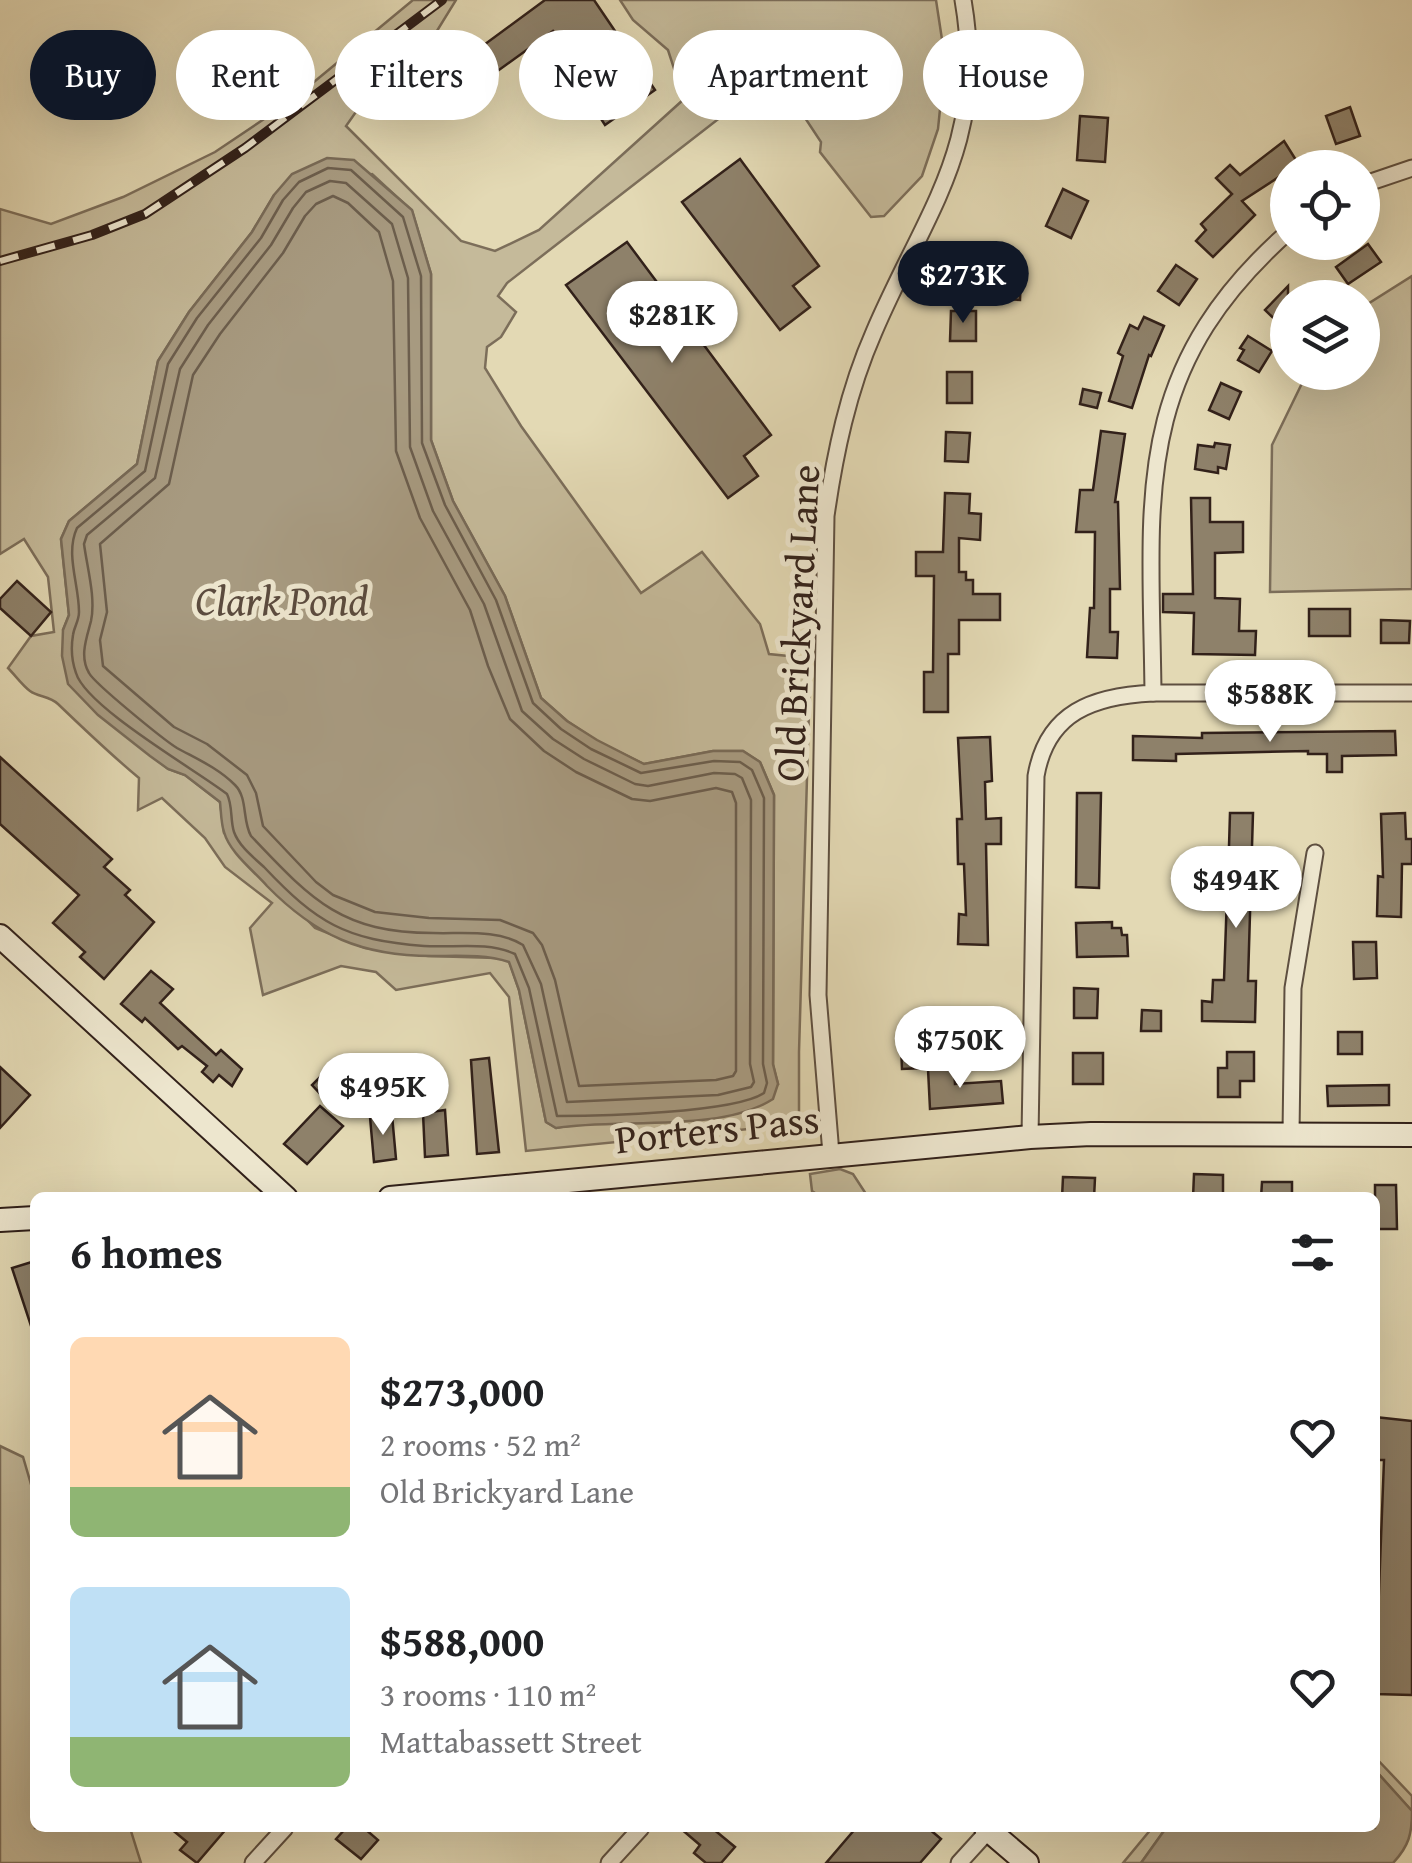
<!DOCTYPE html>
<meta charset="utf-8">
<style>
:root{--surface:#fff;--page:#f2f2f2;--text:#202124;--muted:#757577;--accent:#111827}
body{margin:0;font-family:"Gentium Book Plus",serif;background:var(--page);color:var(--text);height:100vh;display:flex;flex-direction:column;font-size:38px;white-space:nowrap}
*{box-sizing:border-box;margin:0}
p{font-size:32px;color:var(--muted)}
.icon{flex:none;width:55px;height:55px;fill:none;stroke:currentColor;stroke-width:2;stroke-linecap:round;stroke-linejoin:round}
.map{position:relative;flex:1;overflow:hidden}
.panel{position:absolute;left:30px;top:1192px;width:1350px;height:640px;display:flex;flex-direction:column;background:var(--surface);border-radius:15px;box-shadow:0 10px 40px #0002}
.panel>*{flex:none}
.banner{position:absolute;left:30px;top:30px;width:1352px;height:90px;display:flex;gap:20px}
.fabs{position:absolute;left:1270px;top:150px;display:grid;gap:20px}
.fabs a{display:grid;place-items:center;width:110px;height:110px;border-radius:50%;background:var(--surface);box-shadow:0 10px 40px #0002;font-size:50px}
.price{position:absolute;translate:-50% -85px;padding:0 22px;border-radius:35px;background:#fff;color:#222;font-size:32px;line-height:65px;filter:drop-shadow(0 2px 5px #0008)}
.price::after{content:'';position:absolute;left:50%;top:60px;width:30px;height:22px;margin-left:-15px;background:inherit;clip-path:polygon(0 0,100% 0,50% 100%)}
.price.selected{background:var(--accent);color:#fff}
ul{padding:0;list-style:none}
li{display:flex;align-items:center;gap:30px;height:250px;padding:0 40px}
li span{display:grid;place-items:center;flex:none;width:280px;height:200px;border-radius:15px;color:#555}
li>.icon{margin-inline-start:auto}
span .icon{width:120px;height:120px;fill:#fffc;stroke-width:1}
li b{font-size:42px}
h2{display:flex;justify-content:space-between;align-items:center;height:120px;padding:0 40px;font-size:42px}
.chip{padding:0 35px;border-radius:45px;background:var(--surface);box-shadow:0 10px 40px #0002;font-size:35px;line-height:90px}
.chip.selected{background:var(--accent);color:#fff}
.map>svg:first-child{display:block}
.green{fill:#c5ba9a;stroke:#7c6e5a;stroke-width:2.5;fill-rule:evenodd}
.water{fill:#a79a80;stroke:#786a57;stroke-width:2.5}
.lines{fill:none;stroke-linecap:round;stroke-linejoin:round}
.shore{stroke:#6c5e4d;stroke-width:2.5}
.building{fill:#8e816a;stroke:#32211a;stroke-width:2.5}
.street-casing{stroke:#5e4f40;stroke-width:19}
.secondary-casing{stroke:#32211a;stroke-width:26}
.street{stroke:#ede6ce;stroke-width:15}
.secondary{stroke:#ede6ce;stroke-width:22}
.rail-casing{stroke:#32211a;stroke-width:10}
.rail{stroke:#ede6ce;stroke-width:6;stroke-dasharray:19;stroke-linecap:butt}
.labels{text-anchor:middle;stroke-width:10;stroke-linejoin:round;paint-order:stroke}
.street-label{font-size:40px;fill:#32211a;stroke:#ede6ce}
.water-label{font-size:42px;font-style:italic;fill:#5b4b3e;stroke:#ede6ce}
</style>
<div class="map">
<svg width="1412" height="1863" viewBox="0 0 1412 1863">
<rect width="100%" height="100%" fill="#e3d9b4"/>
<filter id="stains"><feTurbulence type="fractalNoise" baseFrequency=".002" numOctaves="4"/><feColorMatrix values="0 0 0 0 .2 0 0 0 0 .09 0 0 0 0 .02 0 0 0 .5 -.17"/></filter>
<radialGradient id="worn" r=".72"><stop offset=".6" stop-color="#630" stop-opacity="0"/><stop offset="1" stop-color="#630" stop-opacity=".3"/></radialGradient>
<g class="green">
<path d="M413,0H456L411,73L365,99L346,126L461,241L495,251L539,230L684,99L668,50L633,20L620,0H936L945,59L938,129L922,176L884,216L871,217L820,152L821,142L784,86L773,96L765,89L726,113L507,283L498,296L516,312L501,337L487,347L485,368L521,426L641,593L702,552L760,624L769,654L798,657L810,675L799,1052V1124L526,1151L509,997L490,973L396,990L376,972L341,966L263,995L250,928L272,903L225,867L205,838L162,798L138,810L139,778C110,754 84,729 58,704C50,696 38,697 30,691C22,685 15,675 8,668L31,636L54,632L48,577L24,539L0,554V209L51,224L123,197L215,152L291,101ZM372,174L412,211L431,274V440L453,501L505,596L541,698L567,721L597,741L644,764L713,751H743L760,762L774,795L773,1065L778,1084L574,1125L556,1128L546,1122L519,990L509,961L496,958L428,956L365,948L315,928L224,833L220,802L185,775L168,769L131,739L63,630L69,615L61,539L69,521L137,464L158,361L189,312L252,232L274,195Z"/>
<polygon points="1412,276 1412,589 1270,592 1272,445 1307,373 1362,372 1363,307"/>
<polygon points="840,1169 853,1174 868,1197 821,1197 812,1191 810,1174"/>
<polygon points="0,1446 23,1457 35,1498 35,1828 130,1828 141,1863 0,1863"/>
<polygon points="1375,1757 1412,1796 1412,1811 1375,1770"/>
<polygon points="1152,1828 1166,1828 1141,1863 1123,1863"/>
</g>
<g class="water">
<path d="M327,158L354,160L412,210L431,274V440L453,501L505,596L541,698L567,721L597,740L644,764L713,751H743L760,762L774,795L773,1064L778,1084L773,1099C720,1133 619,1118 556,1128L546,1122L519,990L509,962C484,954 458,956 432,956C362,956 316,936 267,886C253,870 230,853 224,832C221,823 221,811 220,802L185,775L168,769L150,756L98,715L68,684L62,656L63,630L69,615L61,539L69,521L137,464L158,361L189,312L252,232L274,195L292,174Z"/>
<path d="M1375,1770L1412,1811C1412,1834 1409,1846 1393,1863H1141L1166,1828H1375Z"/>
</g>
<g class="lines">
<g class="shore">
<path d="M328,168L351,170L403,217L421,276L422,443L445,505L496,600L533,703L561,729L591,749L641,773L714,761L740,762L752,770L764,798L763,1064L767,1083L764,1093C734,1113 599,1116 557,1116L529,988L515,954C487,941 454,948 424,946C345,940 317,923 264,867C253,857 239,846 234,832C230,820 233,806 227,794C196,770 86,707 76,673C72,662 71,647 73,635C74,627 79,621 79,612C79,584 65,554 77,528L145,471L168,364L197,318L261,238L283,200L299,182Z"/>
<path d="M330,181L346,183L392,224L408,278L410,447L433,511L484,604L522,711L553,739L584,759L635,784L648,786L714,773L735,774L742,778L751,800L750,1064L754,1082L751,1087L718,1095L567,1102L541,984L523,945C498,929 462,934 433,933C340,933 310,898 251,836C242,820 248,798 235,785C218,768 197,759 177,748C164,740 95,684 89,673C79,656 87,637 91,621C96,598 87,567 84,544L87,535L155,478L180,369L208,325L271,245L293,208L306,192Z"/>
<polygon points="333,196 348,203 379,232 393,281 396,451 420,518 470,610 488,666 510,719 544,751 576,772 632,799 650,801 716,788 732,792 736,803 736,1071 733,1076 716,1080 579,1086 555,980 542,945 533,933 500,920 429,918 375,912 333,895 316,882 263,826 256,793 247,775 207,744 174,727 103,666 100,640 107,612 100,544 169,484 193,375 220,334 283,253 305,216 316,204"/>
</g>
</g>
<g class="building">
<polygon points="545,0 594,0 655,90 605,125 585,94 595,86 553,31 492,75 477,50"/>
<polygon points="1350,107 1360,136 1336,144 1326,116"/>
<polygon points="1080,116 1108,118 1105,162 1077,160"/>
<polygon points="1284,141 1301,168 1288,168 1288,171 1242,201 1255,215 1213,257 1196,241 1206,230 1201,224 1232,194 1216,178 1230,165 1240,175"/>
<polygon points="740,159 819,266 793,286 810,307 780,330 682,202"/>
<polygon points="1063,189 1088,201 1071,238 1046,226"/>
<polygon points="627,242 771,435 744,456 758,476 728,498 566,285"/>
<polygon points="1368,244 1381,262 1348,284 1336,267"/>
<polygon points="1176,265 1197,279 1179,305 1158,291"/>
<polygon points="1006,271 1021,272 1020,300 1005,299"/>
<polygon points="1288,286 1288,332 1265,310"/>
<polygon points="951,311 976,311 976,341 950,341"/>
<polygon points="1144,317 1164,326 1151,356 1149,355 1132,408 1109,401 1123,356 1118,353 1130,325 1138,329"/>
<polygon points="1248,336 1272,351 1259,372 1238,360 1244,350 1240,348"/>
<rect x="947" y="372" width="25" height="31"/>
<polygon points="1221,383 1241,392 1229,419 1209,410"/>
<polygon points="1083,389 1101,393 1097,408 1080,404"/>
<polygon points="1101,431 1125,434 1115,502 1118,502 1120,589 1110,589 1110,632 1118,632 1117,658 1087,657 1090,608 1094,608 1095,532 1076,532 1080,490 1093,490"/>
<polygon points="946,432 970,433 968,462 945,461"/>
<polygon points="1215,443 1230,445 1226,469 1218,467 1218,473 1195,469 1198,445 1214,447"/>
<polygon points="945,493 970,494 969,513 981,514 980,540 959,538 959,572 966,572 966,580 973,580 973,594 1000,594 1000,620 959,620 959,654 948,654 948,712 924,712 924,672 933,672 934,576 916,576 916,552 943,552"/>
<polygon points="1191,498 1210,498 1210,522 1243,522 1243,552 1215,553 1215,598 1240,599 1239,631 1256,631 1255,655 1193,654 1194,613 1163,612 1163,594 1193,594"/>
<polygon points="17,581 51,612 31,636 0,608 0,599"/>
<rect x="1309" y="609" width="41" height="27"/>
<polygon points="1381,620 1410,621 1409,643 1381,643"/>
<polygon points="1395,731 1396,755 1342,756 1342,772 1327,772 1327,754 1308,754 1308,751 1176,754 1176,761 1133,760 1133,736 1202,738 1202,733"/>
<polygon points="990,737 992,781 985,782 986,819 1001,818 1001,844 986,844 988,945 958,944 959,914 966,915 964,864 958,864 957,819 962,819 958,738"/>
<polygon points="0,757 112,859 104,867 130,890 125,895 154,922 104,979 80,957 85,952 53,923 79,895 0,824"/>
<polygon points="1077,793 1101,793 1099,888 1076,887"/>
<polygon points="1230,813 1253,813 1248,981 1256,981 1255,1022 1202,1021 1202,1001 1212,1002 1213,980 1224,980 1227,896 1216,896 1216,880 1228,880"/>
<polygon points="1405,813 1406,839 1412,839 1412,864 1402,864 1401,917 1377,916 1378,876 1383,877 1381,814"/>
<polygon points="1112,922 1112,928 1121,928 1122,935 1127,935 1128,956 1077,957 1076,923"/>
<polygon points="1353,942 1376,942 1377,978 1354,979"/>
<polygon points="151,971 173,989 160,1003 216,1055 221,1050 242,1069 232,1086 219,1075 213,1082 202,1072 207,1066 182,1046 178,1049 145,1018 142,1022 121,1004"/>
<polygon points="1074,988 1098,989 1097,1018 1074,1018"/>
<polygon points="1142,1010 1161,1011 1161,1031 1141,1031"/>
<rect x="1338" y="1032" width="24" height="22"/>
<polygon points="901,1045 923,1045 924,1068 902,1069"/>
<polygon points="1227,1052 1254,1052 1254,1081 1240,1081 1240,1097 1218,1097 1218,1068 1227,1068"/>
<rect x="1073" y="1053" width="30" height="31"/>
<polygon points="489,1058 499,1152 477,1154 471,1060"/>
<polygon points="0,1067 30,1095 0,1128"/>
<polygon points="954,1067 955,1084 1001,1081 1003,1103 930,1109 928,1069"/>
<polygon points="324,1073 337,1088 325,1099 312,1085"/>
<polygon points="1389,1085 1389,1105 1328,1106 1327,1086"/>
<polygon points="320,1106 343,1126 307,1164 284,1144"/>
<polygon points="445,1110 448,1155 425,1157 423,1113"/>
<polygon points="392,1115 396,1159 374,1162 370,1117"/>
<polygon points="1194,1174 1223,1175 1223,1198 1193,1198"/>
<polygon points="1063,1177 1095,1178 1094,1198 1062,1198"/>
<polygon points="1262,1182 1292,1182 1292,1198 1261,1198"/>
<polygon points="1375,1185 1396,1185 1397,1229 1375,1229"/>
<polygon points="35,1261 35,1328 32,1329 12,1268"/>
<polygon points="1375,1417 1412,1421 1412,1695 1375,1694 1384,1460 1375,1460"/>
<polygon points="170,1828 227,1828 197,1863 180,1850 187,1842"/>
<polygon points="346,1828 364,1828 378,1840 361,1859 336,1839"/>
<polygon points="680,1828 712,1828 735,1847 721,1863 706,1863 694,1853 700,1845"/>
<polygon points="856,1828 928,1828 941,1839 920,1863 826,1863"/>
</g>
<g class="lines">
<defs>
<g id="street">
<polyline points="1362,185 1412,168"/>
<polyline points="1153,693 1412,693"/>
<polyline points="1291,1134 1293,988 1315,853"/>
<path d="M1030,1137L1036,776C1047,712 1093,696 1153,693C1151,501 1129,373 1288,232"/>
<path d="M831,1154L818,995L826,516C835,453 848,391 874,332C926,210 988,144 963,0"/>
<polyline points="253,1863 285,1828"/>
<polyline points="609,1863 641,1828"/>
<polyline points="959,1863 989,1830"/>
</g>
<g id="secondary">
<polyline points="0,936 286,1198"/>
<polyline points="390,1198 1030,1137 1091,1134 1412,1135"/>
<polyline points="0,1220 35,1218"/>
<polyline points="986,1828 1027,1863"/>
</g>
</defs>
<use href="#street" class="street-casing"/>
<use href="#secondary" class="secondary-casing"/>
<use href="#street" class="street"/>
<use href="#secondary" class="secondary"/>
<defs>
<polyline id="rail" points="0,261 92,235 145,214 245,148 442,0"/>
</defs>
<use href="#rail" class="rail-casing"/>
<use href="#rail" class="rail"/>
</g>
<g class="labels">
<g class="street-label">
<text transform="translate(797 623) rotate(-87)" y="14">Old Brickyard Lane</text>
<text transform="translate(717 1129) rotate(-6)" y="14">Porters Pass</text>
</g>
<g class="water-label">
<text x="282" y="615">Clark Pond</text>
</g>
</g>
<rect width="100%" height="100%" filter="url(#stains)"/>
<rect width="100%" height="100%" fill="url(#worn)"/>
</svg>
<div class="fabs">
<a><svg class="icon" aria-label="locate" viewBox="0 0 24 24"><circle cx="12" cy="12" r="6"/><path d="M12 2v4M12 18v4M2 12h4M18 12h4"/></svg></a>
<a><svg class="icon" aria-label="layers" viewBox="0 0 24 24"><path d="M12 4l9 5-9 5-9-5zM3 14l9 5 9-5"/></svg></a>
</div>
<b class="price selected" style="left:963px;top:326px">$273K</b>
<b class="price" style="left:672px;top:366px">$281K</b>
<b class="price" style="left:1270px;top:745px">$588K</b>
<b class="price" style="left:1236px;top:931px">$494K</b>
<b class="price" style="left:960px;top:1091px">$750K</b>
<b class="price" style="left:383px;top:1138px">$495K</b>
<div class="banner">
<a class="chip selected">Buy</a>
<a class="chip">Rent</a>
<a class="chip">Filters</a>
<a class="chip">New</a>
<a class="chip">Apartment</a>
<a class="chip">House</a>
</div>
<section class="panel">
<h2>6 homes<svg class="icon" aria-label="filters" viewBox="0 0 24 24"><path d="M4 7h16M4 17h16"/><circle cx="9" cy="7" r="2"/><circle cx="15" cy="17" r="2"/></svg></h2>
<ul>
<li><span style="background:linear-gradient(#ffd9b3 75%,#8fb573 0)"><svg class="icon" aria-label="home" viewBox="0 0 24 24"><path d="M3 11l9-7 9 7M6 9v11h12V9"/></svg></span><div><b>$273,000</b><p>2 rooms · 52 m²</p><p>Old Brickyard Lane</p></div><svg class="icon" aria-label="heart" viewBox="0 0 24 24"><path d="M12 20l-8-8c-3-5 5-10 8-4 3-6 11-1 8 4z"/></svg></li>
<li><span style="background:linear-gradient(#bfe0f5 75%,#8fb573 0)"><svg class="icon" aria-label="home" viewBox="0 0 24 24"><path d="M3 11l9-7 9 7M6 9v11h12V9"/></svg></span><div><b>$588,000</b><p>3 rooms · 110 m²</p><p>Mattabassett Street</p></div><svg class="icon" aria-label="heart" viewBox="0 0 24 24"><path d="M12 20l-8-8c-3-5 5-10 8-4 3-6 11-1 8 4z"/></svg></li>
</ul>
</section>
</div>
